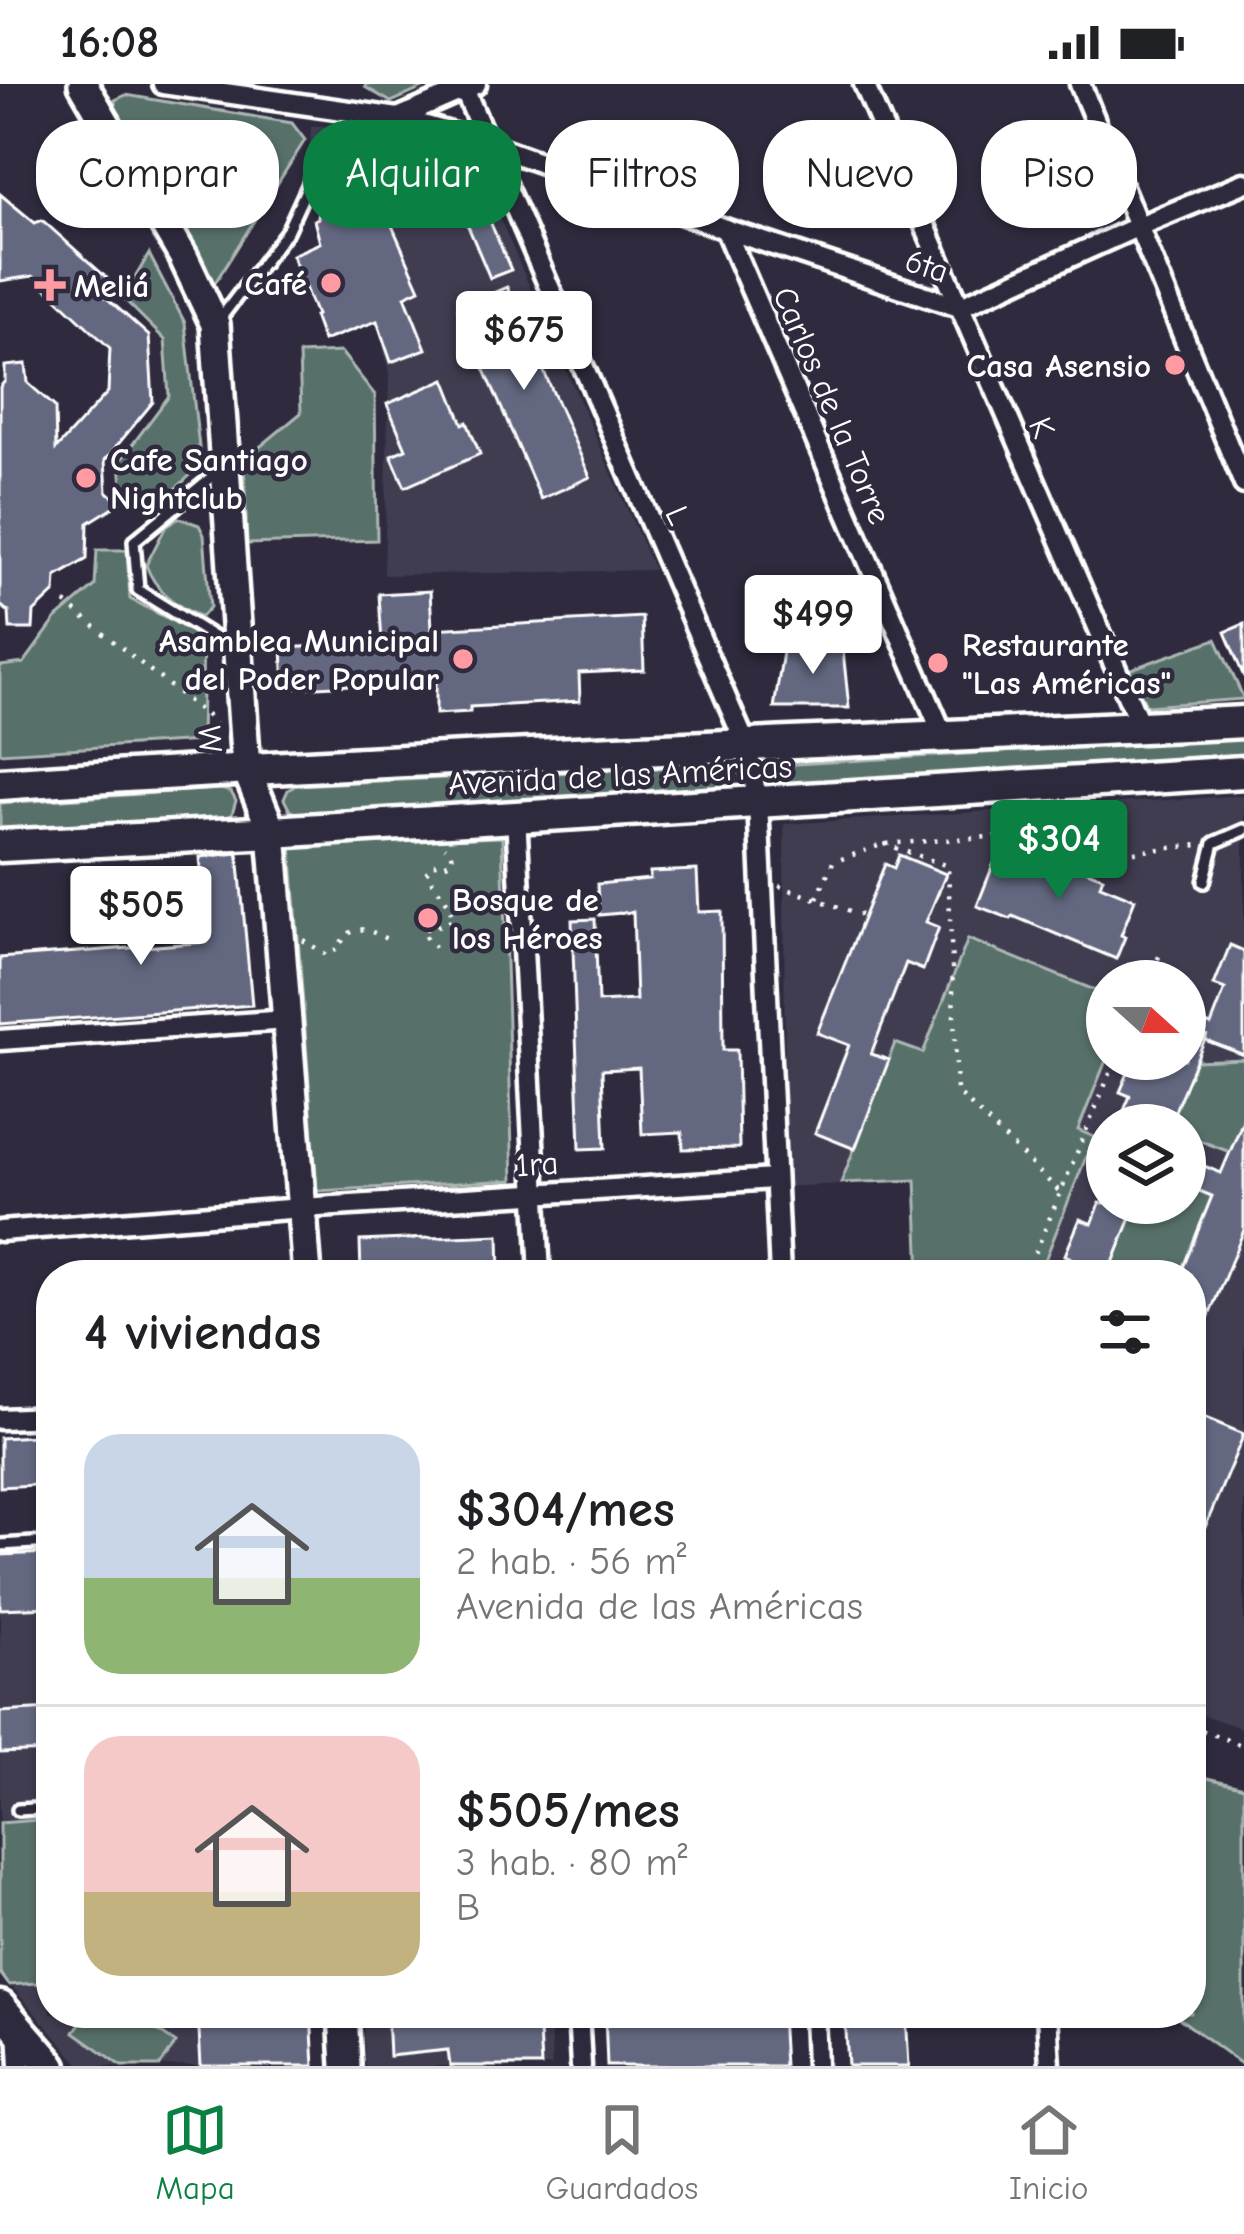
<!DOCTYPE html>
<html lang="es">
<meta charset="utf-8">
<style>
:root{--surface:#fff;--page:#f6f6f6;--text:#202124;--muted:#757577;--line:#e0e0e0;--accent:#0b8043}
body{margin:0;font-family:"Comic Neue",sans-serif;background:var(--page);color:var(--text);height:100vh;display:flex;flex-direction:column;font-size:45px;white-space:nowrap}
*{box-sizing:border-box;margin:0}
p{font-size:39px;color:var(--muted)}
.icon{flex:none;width:66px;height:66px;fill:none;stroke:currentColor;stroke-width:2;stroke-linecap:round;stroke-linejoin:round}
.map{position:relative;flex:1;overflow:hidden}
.sheet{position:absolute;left:36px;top:1176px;width:1170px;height:768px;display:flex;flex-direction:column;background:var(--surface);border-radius:48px;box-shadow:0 3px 9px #0004}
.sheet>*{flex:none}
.hud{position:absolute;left:36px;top:36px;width:1173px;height:108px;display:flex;gap:24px}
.needle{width:78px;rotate:111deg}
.buttons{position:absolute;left:1086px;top:876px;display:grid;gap:24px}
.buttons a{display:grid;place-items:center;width:120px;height:120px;border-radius:50%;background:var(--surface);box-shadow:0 3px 9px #0004;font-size:60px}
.price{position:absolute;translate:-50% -102px;padding:0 27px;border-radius:12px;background:#fff;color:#222;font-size:39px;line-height:78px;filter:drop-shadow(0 3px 6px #0008)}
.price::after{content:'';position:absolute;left:50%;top:72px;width:36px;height:27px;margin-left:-18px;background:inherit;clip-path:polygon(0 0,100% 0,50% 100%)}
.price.on{background:var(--accent);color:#fff}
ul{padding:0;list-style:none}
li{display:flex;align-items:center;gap:36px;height:300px;padding:0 48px}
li+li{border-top:3px solid var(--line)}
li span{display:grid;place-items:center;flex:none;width:336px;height:240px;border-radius:36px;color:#555}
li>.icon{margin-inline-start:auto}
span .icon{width:144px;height:144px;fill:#fffc;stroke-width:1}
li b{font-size:51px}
h2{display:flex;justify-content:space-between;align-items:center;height:144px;padding:0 48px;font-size:51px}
.pill{padding:0 42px;border-radius:48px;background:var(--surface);box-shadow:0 3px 9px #0004;font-size:42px;line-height:108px}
.pill.on{background:var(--accent);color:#fff}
.status{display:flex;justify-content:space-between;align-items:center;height:84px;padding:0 60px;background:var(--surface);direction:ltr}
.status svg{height:33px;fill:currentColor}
.tabs{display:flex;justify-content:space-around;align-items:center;height:168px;border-top:3px solid var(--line);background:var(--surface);font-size:33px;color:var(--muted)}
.tabs a{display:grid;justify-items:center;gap:6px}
.tabs .on{color:var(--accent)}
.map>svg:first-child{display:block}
.built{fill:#3f3c51;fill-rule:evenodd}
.green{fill:#586f6a;stroke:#acb7b4;stroke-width:3}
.building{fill:#646780;stroke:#fff;stroke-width:3}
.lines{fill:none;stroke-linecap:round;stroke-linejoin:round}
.lane-casing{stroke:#fff;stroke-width:18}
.street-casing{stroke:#fff;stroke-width:27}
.secondary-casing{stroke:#fff;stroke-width:36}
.primary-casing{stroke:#fff;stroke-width:39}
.path{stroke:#fff;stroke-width:4.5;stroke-dasharray:3 9;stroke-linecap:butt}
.lane{stroke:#2f2a3d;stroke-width:9}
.street{stroke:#2f2a3d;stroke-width:18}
.secondary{stroke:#2f2a3d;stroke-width:27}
.primary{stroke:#2f2a3d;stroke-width:30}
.poi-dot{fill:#ff9aa2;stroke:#2f2a3d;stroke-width:4.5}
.labels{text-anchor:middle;stroke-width:9;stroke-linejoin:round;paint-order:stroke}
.street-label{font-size:33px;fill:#fff;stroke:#2f2a3d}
.poi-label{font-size:33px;font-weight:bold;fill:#fff;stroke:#2f2a3d;text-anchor:start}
</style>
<div class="status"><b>16:08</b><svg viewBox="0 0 49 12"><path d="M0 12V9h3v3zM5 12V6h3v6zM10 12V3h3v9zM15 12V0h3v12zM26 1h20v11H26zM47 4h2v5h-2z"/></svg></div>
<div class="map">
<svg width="1244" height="1982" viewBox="0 0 1244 1982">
<rect width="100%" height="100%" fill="#2f2a3d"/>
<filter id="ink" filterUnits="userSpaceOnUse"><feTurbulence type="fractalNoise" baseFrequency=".00833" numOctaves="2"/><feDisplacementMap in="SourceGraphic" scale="24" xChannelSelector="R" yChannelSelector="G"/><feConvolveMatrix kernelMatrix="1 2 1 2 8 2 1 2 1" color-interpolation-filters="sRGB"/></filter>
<g filter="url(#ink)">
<g class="built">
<polygon points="364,41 475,78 654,486 384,491 389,290 378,240 310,65 311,42"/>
<path d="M1244,711V1645L1191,1627V1191H920L916,1096L785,1103L784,740ZM1107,897H1185V975H1107ZM1107,1041H1185V1119H1107Z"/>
<polygon points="51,1449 51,1929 198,1929 201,1982 81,1982 0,1889 0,1452"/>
<polygon points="363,1929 550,1929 552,1982 365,1982"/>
</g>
<g class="green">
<polygon points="366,0 432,0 391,18 365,3"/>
<polygon points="126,11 292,39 305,56 211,205 176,119 115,31 115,16"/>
<polygon points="149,170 185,239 201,381 152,427 122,402 120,377 169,312 165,256 123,214"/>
<polygon points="341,268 375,311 377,456 247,460 244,376 301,329 299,270"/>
<path d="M179,434L199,441L204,451L210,523L201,533C177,523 155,506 146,481L166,442Z"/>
<polygon points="97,466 127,466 130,515 203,553 201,657 0,669 0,582 24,579 56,535 95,502"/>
<polygon points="1216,555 1244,615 1147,622 1128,586"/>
<polygon points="1244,654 1244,679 775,704 768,694 771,686 778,681"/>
<path d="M722,681C737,686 738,700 726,709L300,730L290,727L284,715L288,706L296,701Z"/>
<polygon points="221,705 231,708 236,717 232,730 223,735 0,749 0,719"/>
<polygon points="502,753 513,1096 317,1107 291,760"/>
<polygon points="968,855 1107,911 1107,974 1078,1046 1094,1053 1039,1191 920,1191 916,1096 841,1099 895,959 923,969"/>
<polygon points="1244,975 1244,1033 1230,1068 1185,1051 1185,1041 1169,1041 1195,977"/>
<polygon points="1185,1101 1212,1112 1180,1191 1108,1191 1137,1119 1185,1119"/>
<polygon points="1191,1690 1244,1703 1244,1982 1172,1929 1191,1929"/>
<polygon points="51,1735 51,1898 9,1901 0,1889 0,1739"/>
<polygon points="87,1929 132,1929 176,1959 160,1982 122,1982 74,1948"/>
</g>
<g class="building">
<polygon points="218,42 243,48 238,69 212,62"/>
<polygon points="356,60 420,205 405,212 426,265 391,278 377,237 323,257 314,232 316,231 292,171 320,159 314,136 318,134 316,114 328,108 317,78"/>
<polygon points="0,110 35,139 42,136 107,194 100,208 149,252 153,318 105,376 107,407 120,419 88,439 87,475 56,493 55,508 34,528 33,545 10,545 9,528 0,521 0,303 5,297 5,282 26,280 28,299 55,323 56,365 108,308 110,264 33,192 0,197"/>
<polygon points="482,119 511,186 490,194 462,128"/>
<polygon points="507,203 590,393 541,415 458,224"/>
<polygon points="445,295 463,340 467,338 480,370 405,403 391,371 406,365 387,320"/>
<polygon points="430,507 432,545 642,533 644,586 579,589 580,617 470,623 470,628 436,630 436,596 284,605 282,564 382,559 379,510"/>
<polygon points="1244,540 1244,593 1225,548"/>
<polygon points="842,557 849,624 774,624 784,562"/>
<polygon points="238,769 252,921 0,940 0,874 207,858 200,773"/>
<polygon points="1022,769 1062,785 1067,779 1103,793 1100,801 1135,815 1121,851 1125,853 1116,875 1013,832 1011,835 977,822 996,774 1017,782"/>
<polygon points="899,771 946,790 926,838 939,843 923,886 906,879 871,970 889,976 855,1065 815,1049 849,961 817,949 885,780 894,784"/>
<polygon points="697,786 699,828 722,827 723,966 737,966 739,1064 683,1065 682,1048 642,1050 639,984 602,986 605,1064 580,1065 572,836 595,835 598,918 636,916 633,828 599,831 597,800 650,795 650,788"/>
<polygon points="1230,861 1244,867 1244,971 1205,956 1207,950 1169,1041 1118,1041 1130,1012 1120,1008 1134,975 1185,975 1185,931 1211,941 1225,905 1214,901"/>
<polygon points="1244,1035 1244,1146 1191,1276 1191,1191 1180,1191 1212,1112 1185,1101 1185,1074 1221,1089"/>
<polygon points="1100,1119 1137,1119 1108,1191 1072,1191 1078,1177 1065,1171 1080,1135 1092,1140"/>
<polygon points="499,1151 500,1191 361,1191 360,1157"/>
<polygon points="1191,1328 1244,1350 1191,1477"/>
<polygon points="51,1351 51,1400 0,1403 0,1354"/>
<polygon points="51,1469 51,1523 0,1525 0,1471"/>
<polygon points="51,1625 51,1667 0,1669 0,1628"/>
<polygon points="198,1929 311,1929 314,1982 201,1982"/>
<polygon points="387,1929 538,1929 541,1982 450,1982 448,1966 389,1972"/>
<polygon points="605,1929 781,1929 784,1982 607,1982"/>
<polygon points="845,1929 906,1929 909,1982 848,1982"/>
</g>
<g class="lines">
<defs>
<g id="lane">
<polyline points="219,236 287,147 311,95"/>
<polyline points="219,387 134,457 138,506 233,565"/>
<polyline points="1204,798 1214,759 1244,746"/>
<polyline points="0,1461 51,1458"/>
<polyline points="18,1726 51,1724"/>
</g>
<g id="street">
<polyline points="163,0 398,34 489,60 725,145 959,223 1139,142 1244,99"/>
<polyline points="462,0 747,663 758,718 780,1191"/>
<polyline points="864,0 1141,643"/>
<polyline points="1080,0 1244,400"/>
<polyline points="398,34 476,0"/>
<polyline points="725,145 944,653"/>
<polyline points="516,731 540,1191"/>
<polyline points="0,956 287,936"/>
<polyline points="0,1147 302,1124 775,1095"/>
<polyline points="0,1335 51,1333"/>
<polyline points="578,1929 581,1982"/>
<polyline points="814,1929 816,1982"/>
<polyline points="1047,1929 1050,1982"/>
<polyline points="18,1945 20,1982"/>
</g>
<g id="secondary">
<polyline points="83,0 183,172 215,240 246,684 272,748 307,1191"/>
<polyline points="343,1929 346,1982"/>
</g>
<g id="primary">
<path d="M0,700C414,673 829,659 1244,638"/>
<polyline points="0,762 272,748 1244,688"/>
<polyline points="0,1923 51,1982"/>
</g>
</defs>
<use href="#lane" class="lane-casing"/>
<use href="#street" class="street-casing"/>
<use href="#secondary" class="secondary-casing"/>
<use href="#primary" class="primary-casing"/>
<g class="path">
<polyline points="65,519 210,634 218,645"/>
<polyline points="884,760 948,782 957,1008 1060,1108"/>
<polyline points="779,802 864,832"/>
<polyline points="817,814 833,778 884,760 1004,752 1068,775 1199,761"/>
<path d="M303,856L327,871C344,861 331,871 343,856C358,836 373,849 391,857"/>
<path d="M435,863L427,857L423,846C433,842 445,842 453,835L448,819L426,789L433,780L444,781L453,776L452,769L445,763"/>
<polyline points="1148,897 1160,870"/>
<polyline points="1026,1191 1116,975"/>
<polyline points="1191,1642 1244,1662"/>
</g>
<use href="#lane" class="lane"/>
<use href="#street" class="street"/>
<use href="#secondary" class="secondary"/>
<use href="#primary" class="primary"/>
</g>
</g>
<g class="poi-dot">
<circle cx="331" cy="199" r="12"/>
<path d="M44 183h12v12h12v12h-12v12h-12v-12h-12v-12h12z"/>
<circle cx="1175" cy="281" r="12"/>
<circle cx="86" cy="394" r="12"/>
<circle cx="463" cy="575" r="12"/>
<circle cx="938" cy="579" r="12"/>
<circle cx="428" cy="834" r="12"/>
</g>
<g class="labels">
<g class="street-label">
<text transform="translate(927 181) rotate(18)" y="12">6ta</text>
<text transform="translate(833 321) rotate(67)" y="12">Carlos de la Torre</text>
<text transform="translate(1043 343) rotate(67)" y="12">K</text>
<text transform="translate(679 431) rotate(67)" y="12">L</text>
<text transform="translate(209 655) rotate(-94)" y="12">M</text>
<text transform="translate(620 690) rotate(-3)" y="12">Avenida de las Américas</text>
<text transform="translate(537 1079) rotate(-4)" y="12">1ra</text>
</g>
<g class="poi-label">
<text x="307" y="211" text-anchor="end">Café</text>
<text x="74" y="213">Meliá</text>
<text x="1151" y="293" text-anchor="end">Casa Asensio</text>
<text x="110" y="387">Cafe Santiago<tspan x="110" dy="38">Nightclub</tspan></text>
<text x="439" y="568" text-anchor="end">Asamblea Municipal<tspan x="439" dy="38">del Poder Popular</tspan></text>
<text x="962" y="572">Restaurante<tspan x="962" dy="38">"Las Américas"</tspan></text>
<text x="452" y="827">Bosque de<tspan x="452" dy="38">los Héroes</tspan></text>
</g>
</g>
</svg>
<div class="buttons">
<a><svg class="needle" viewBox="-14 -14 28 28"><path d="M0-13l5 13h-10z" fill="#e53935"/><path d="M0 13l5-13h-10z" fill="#757577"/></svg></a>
<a><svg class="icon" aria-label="layers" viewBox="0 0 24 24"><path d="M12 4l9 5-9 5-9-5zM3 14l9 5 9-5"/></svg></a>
</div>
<b class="price" style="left:524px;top:309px">$675</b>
<b class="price" style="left:813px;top:593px">$499</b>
<b class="price on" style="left:1059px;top:818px">$304</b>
<b class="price" style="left:141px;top:884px">$505</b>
<div class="hud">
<a class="pill">Comprar</a>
<a class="pill on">Alquilar</a>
<a class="pill">Filtros</a>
<a class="pill">Nuevo</a>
<a class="pill">Piso</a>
</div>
<section class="sheet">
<h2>4 viviendas<svg class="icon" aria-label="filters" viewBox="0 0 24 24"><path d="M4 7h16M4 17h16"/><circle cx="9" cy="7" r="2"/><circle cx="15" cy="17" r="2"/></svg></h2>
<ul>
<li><span style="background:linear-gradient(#c9d6e8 60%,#8fb573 0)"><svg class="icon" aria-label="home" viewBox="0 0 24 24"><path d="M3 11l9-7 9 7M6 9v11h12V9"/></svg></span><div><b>$304/mes</b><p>2 hab. · 56 m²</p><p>Avenida de las Américas</p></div></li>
<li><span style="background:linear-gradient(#f6c9c9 65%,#c2b280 0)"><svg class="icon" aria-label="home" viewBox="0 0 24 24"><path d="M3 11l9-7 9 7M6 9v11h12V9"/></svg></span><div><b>$505/mes</b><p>3 hab. · 80 m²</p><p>B</p></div></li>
</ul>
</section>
</div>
<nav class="tabs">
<a class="on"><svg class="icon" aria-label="map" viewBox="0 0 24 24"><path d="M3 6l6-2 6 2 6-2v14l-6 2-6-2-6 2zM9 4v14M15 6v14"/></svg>Mapa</a>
<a><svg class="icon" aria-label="saved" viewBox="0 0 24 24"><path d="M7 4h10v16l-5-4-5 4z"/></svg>Guardados</a>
<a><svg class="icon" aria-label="home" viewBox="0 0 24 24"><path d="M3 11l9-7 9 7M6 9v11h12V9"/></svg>Inicio</a>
</nav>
